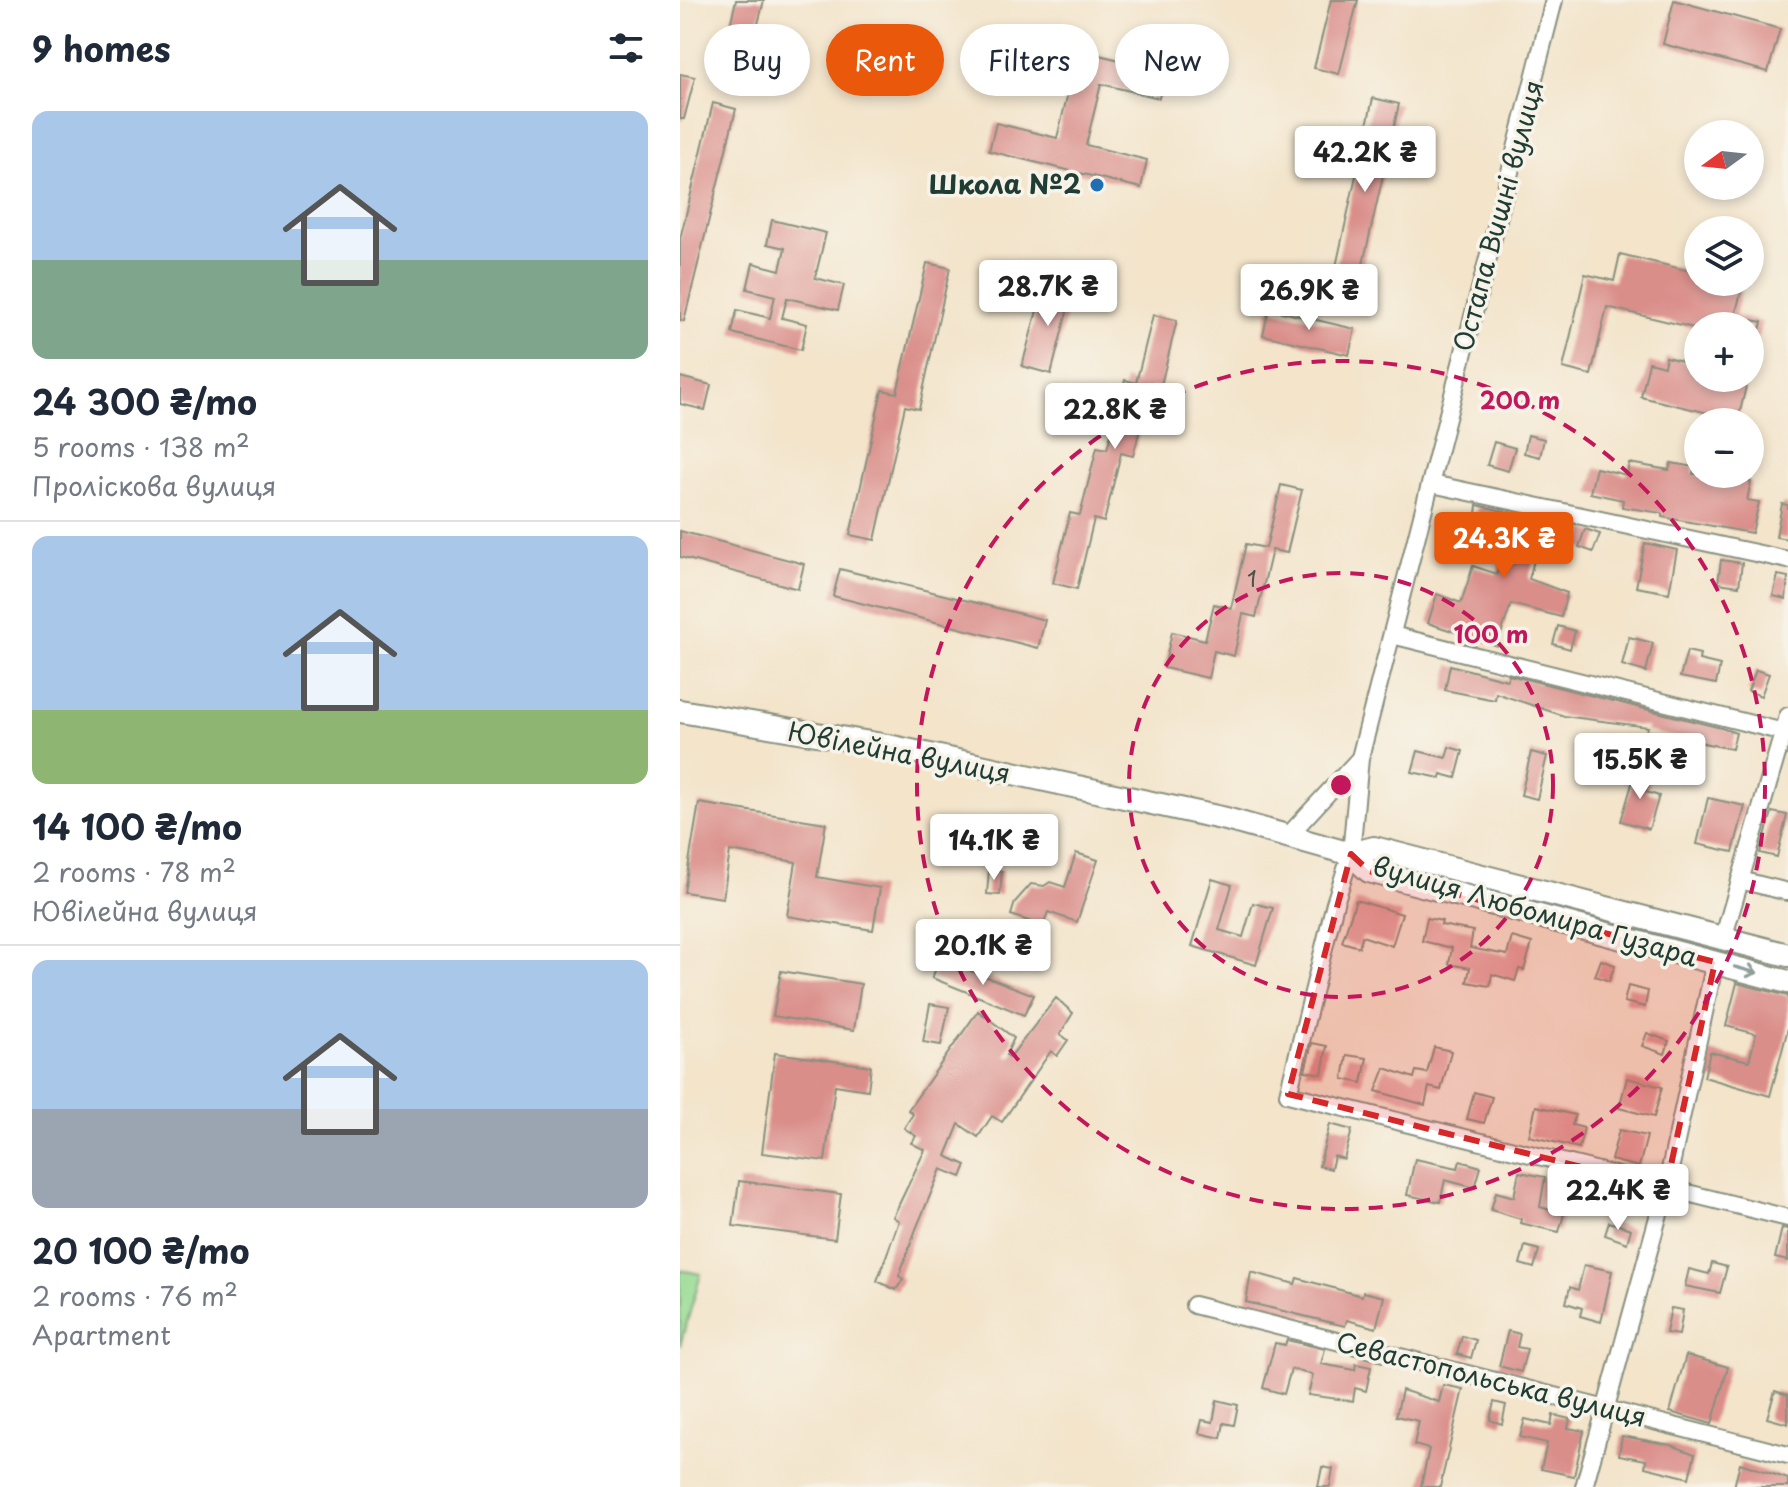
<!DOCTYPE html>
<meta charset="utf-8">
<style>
:root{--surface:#fff;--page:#f2f2f3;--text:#1f2937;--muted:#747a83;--line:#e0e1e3;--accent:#ea580c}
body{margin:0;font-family:"Playpen Sans",sans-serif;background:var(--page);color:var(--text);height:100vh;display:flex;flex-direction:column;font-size:30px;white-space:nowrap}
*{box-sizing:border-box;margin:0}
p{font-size:26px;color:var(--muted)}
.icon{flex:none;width:44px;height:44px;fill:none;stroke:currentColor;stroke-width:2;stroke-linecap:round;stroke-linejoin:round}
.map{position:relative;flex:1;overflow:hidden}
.sheet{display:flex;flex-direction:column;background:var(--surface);width:680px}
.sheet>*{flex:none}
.top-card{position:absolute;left:24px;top:24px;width:760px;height:72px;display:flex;gap:16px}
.needle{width:52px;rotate:255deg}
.fabs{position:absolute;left:1004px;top:120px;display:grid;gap:16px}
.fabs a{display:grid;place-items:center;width:80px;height:80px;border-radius:50%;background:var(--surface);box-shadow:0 4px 12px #0003;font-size:40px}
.price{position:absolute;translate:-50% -68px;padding:0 18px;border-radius:8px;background:#fff;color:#222;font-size:26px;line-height:52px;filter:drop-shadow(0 2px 4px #0008)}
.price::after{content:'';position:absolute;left:50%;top:48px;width:24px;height:18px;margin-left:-12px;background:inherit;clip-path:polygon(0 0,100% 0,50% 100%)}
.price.on{background:var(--accent);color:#fff}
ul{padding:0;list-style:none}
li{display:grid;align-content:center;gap:16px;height:424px;padding:0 32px}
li+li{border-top:2px solid var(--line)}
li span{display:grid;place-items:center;height:248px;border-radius:16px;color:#555}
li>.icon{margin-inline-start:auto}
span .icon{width:144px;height:144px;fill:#fffc;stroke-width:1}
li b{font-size:34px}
h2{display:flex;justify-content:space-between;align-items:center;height:96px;padding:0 32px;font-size:34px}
.chip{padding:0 28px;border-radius:36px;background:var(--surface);box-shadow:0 4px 12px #0003;font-size:28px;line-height:72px}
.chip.on{background:var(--accent);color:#fff}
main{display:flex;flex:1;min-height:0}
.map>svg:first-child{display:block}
.green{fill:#96da92;stroke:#5a8c63;stroke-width:2}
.building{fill:#da8e8a}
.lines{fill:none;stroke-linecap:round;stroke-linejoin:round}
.street-casing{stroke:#89907f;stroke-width:20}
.secondary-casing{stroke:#89907f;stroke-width:26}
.street{stroke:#fff;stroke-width:16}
.secondary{stroke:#fff;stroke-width:22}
.oneway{stroke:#8f9e9a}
.marked{fill:#d62828;fill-opacity:0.2;stroke:#d62828;stroke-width:6;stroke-dasharray:16 10;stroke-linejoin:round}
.ring{fill:none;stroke:#c2185b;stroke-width:4;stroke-dasharray:14 10}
.poi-dot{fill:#1f6fb2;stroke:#f7f3e8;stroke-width:3}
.labels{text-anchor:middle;stroke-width:7;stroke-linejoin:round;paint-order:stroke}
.number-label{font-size:22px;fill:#4e514a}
.poi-label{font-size:26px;font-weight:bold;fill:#1f3d34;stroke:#f7f3e8;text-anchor:end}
.street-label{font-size:26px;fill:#1f3d34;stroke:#f7f3e8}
.centre{fill:#c2185b;stroke:#f7f3e8;stroke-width:4}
.ring-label{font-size:24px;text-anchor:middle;font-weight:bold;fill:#c2185b;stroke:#f7f3e8;stroke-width:7;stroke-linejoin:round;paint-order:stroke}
</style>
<main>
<section class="sheet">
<h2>9 homes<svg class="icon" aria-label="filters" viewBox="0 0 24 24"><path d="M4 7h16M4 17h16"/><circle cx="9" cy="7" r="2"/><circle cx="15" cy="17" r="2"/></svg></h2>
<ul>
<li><span style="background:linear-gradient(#a9c7e8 60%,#7fa58c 0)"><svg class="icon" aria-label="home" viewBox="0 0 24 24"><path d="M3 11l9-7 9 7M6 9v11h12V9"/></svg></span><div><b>24 300 ₴/mo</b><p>5 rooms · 138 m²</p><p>Проліскова вулиця</p></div></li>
<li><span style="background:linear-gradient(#a9c7e8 70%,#8fb573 0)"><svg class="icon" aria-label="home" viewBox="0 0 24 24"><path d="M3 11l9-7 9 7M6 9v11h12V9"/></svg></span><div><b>14 100 ₴/mo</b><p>2 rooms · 78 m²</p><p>Ювілейна вулиця</p></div></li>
<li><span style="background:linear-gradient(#a9c7e8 60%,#9aa5b1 0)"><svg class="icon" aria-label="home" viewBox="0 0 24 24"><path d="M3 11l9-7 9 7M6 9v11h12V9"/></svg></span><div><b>20 100 ₴/mo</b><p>2 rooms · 76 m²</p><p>Apartment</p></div></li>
</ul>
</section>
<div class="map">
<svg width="1108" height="1487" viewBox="0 0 1108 1487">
<rect width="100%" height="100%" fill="#f7f3e8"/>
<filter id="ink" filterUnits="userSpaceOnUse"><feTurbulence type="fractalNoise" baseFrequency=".0125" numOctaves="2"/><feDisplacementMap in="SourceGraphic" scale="16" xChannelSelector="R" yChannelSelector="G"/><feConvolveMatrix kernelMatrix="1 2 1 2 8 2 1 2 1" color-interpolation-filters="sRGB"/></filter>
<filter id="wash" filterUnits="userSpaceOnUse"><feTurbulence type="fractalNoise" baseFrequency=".006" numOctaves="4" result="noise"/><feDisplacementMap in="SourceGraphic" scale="32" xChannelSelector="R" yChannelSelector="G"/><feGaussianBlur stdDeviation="1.8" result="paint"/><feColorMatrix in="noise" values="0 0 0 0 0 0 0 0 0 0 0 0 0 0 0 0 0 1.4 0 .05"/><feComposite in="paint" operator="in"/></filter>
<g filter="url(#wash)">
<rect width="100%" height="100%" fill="#f3e4ca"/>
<polygon class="green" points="0,1270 21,1274 0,1346"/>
<g id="blocks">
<g class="building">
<polygon points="56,0 84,0 74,40 48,34"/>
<polygon points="651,0 678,0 659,74 634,68"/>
<polygon points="994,0 1100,29 1088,72 983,44"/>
<polygon points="339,36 486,71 479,98 421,84 406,145 467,160 461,188 309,151 316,123 377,138 392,76 333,62"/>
<polygon points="0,74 15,77 4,119 0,119"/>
<polygon points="693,98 719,104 677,291 652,285"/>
<polygon points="33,103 56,109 4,321 0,320 0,239"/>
<polygon points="92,220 146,233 135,278 164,285 158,310 107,298 102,318 127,324 121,350 52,333 57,310 90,318 95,296 67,289 73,263 100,270 105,248 87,244"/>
<polygon points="940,254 1018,273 1018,282 1063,284 1055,316 1082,322 1074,353 1070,352 1070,326 1018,329 927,307 911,375 883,368 905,274 934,281"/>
<polygon points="247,263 270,268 239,409 225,406 195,540 170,535 202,390 217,393"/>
<polygon points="365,281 393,289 371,374 342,366"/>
<polygon points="589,309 675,329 669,355 583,335"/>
<polygon points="473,315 497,320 480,389 471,387 453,456 441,453 424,522 414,519 397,589 373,583 390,513 400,515 417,447 427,449 445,380 456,383"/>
<polygon points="986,357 1018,365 1018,378 1068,378 1058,420 961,397 969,362 984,366"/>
<polygon points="0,377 31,385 25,410 0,404"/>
<polygon points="848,435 864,439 860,457 844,453"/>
<polygon points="814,442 835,448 828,471 807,465"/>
<polygon points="949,463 989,470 991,463 1014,467 1013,474 1045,474 1071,482 1067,500 1079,502 1072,533 982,517 982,513 942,507 943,500 910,493 916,468 947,475"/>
<polygon points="601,485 622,490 607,553 592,550 576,617 563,614 554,656 534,651 528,678 484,668 492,632 525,640 534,604 551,608 566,544 586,548"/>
<polygon points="1102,504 1108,505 1108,539 1096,537"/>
<polygon points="797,505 885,525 878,554 857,549 849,579 887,593 881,617 831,604 817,646 748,623 757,594 781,603 793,566 817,574 828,530 795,525"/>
<polygon points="905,529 920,534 913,552 899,547"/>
<polygon points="0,531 124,564 118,589 0,557"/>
<polygon points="965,543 997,550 989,593 956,587"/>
<polygon points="1041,560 1062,563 1059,586 1038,583"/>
<polygon points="160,569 365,620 358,648 153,596"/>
<polygon points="1098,575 1108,577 1106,599 1093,596"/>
<polygon points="878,626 895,631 890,649 873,644"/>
<polygon points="949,637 973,643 966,672 942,665"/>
<polygon points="1007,651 1020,654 1019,660 1040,665 1036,684 1000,677"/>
<polygon points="770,665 827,680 829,675 1041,728 1056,733 1052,749 966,731 968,727 884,716 816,693 815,700 765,690"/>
<polygon points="1076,670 1089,674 1081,696 1068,691"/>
<polygon points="769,747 783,751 776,778 761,774 760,778 732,772 738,751 766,758"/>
<polygon points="851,752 867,756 857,799 841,795"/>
<polygon points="957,767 972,772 966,792 979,796 969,829 941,821"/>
<polygon points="1028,798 1065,806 1053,852 1017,844"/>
<polygon points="19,803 146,823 137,877 200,888 193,930 107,916 116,862 50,851 43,898 4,892"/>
<polygon points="1092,812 1107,815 1097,857 1080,853"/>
<polygon points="396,853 418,860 397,922 368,912 363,926 331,915 335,902 351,884 364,886 370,882 385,887"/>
<polygon points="309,869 322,871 320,895 307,894"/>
<polygon points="532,879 552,885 539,930 563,937 573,903 593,908 576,965 512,946"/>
<polygon points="676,900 722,914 712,946 682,936 679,947 662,942"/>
<polygon points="747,918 762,921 761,925 793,931 790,948 827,955 832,937 852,943 844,970 839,969 835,981 812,974 810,986 787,982 790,968 769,964 772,948 742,941"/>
<polygon points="260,959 354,995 344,1015 252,978"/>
<polygon points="921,960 935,965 929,981 915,976"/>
<polygon points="101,971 181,984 174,1030 93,1016"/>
<polygon points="1057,983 1108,996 1108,1028 1090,1096 1024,1077 1030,1052 1069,1061 1076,1034 1046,1026"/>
<polygon points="948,986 968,991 965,1007 944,1002"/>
<polygon points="376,998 393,1013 380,1034 388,1040 377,1056 371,1051 322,1122 312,1116 298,1137 279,1124 266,1156 286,1165 281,1177 261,1169 236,1229 219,1276 223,1279 216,1290 197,1281 219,1221 213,1217 245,1150 231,1143 236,1136 224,1128 233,1114 228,1110 298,1011 334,1038 326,1055 330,1057"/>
<polygon points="250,1004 269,1007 261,1045 243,1042"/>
<polygon points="967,1033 989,1041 985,1054 962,1046"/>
<polygon points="632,1043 647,1046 642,1074 625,1071"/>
<polygon points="754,1047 771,1051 761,1090 749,1087 745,1105 696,1091 705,1068 734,1078 736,1071 747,1073"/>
<polygon points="95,1053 191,1066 188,1090 155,1085 145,1161 82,1153"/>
<polygon points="667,1055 687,1058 682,1083 663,1079"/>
<polygon points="947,1078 982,1087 974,1117 939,1108"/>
<polygon points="794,1092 812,1097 804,1123 787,1119"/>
<polygon points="856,1106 895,1115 892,1125 904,1128 899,1148 849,1136"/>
<polygon points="650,1124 672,1130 664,1159 654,1156 651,1169 639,1166"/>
<polygon points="939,1130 967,1136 959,1167 931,1160"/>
<polygon points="735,1159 778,1168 780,1161 801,1167 795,1188 765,1180 760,1202 727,1195"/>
<polygon points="839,1172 865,1177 860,1207 884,1214 879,1232 840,1223 841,1219 811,1210 816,1192 834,1197"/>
<polygon points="59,1181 161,1194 155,1239 53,1226"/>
<polygon points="929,1222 951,1229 947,1243 925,1235"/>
<polygon points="1102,1228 1108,1229 1108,1261 1095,1258"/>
<polygon points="845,1246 859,1250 854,1268 840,1264"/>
<polygon points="1032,1263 1047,1267 1040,1293 1005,1286 1009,1269 1029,1274"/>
<polygon points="904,1265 932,1271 921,1322 900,1316 902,1308 886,1303 890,1287 898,1290"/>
<polygon points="571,1272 615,1284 617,1278 682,1296 683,1292 704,1297 696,1328 667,1320 665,1326 566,1302"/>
<polygon points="991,1308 1003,1310 999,1335 986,1333"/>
<polygon points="828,1331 840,1334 837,1347 847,1349 841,1372 819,1366"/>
<polygon points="782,1336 796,1340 791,1358 777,1354"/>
<polygon points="607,1340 645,1349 641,1364 675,1370 676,1364 691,1367 686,1391 675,1388 673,1401 628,1395 633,1375 611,1369 604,1394 583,1388 595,1343 605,1345"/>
<polygon points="1006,1355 1048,1367 1032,1424 990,1412"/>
<polygon points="763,1385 783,1389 760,1487 747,1487 741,1486 749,1449 734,1445 739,1421 716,1416 722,1390 759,1402"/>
<polygon points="1095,1391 1108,1395 1108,1424 1087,1418"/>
<polygon points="537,1400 558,1405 554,1425 544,1423 541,1438 519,1433 522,1420 533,1422"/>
<polygon points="814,1402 826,1405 822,1424 810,1420"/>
<polygon points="873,1415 890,1419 888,1428 904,1431 894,1476 861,1469 867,1443 840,1437 845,1419 871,1425"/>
<polygon points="942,1436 991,1445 1015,1454 1009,1478 965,1467 966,1460 939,1455"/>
<polygon points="1060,1463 1108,1479 1108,1487 1054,1487"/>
<polygon points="642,1467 653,1469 650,1487 638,1487"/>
</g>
</g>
</g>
<g filter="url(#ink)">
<use href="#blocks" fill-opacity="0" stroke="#89907f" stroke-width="2"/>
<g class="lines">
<defs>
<g id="street">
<polyline points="874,0 680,758 671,854 655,903 608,1094 1108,1218"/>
<polyline points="752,484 1108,560"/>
<polyline points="712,635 1108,733"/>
<polyline points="608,836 680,758"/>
<polyline points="1060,880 1108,892"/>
<polyline points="1043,939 1108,716"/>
<polyline points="514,1305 1108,1455"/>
<polyline points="904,1487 986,1188 1035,962"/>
</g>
<g id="secondary">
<polyline points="0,711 208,746 546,819 671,854 689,871 1108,982"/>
<polyline points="671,854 694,848 1108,955"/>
</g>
</defs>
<use href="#street" class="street-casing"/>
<use href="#secondary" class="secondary-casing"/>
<use href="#street" class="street"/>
<use href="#secondary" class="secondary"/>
</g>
<defs><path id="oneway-shaft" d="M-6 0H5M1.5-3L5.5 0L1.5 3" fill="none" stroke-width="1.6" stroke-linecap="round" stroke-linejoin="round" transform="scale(2)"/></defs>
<use class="oneway" href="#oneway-shaft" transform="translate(1066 970) rotate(15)"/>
</g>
<path class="marked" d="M671,854L689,871L1035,962L986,1188L608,1094Z"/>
<g class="ring">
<circle cx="661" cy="785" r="212"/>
<circle cx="661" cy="785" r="424"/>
</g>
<circle class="poi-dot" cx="417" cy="185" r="8"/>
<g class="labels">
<g class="number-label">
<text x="572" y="587">1</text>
</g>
<g class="poi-label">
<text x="401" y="194">Школа №2</text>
</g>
<g class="street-label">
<text transform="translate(819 216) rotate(-75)" y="9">Остапа Вишні вулиця</text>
<text transform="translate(219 753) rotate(11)" y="9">Ювілейна вулиця</text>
<text transform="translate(855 912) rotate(16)" y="9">вулиця Любомира Гузара</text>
<text transform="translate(811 1380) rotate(14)" y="9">Севастопольська вулиця</text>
</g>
</g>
<circle cx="661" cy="785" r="12" class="centre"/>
<g class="ring-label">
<text x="840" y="409">200 m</text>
<text x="811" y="643">100 m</text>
</g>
</svg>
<div class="fabs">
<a><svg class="needle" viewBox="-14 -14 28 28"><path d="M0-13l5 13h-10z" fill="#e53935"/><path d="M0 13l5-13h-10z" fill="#747a83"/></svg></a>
<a><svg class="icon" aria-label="layers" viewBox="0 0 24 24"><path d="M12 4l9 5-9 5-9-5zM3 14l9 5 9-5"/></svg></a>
<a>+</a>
<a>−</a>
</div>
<b class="price" style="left:685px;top:194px">42.2K ₴</b>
<b class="price" style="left:368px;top:328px">28.7K ₴</b>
<b class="price" style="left:629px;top:332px">26.9K ₴</b>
<b class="price" style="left:435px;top:451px">22.8K ₴</b>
<b class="price on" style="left:824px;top:580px">24.3K ₴</b>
<b class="price" style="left:960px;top:801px">15.5K ₴</b>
<b class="price" style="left:314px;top:882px">14.1K ₴</b>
<b class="price" style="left:303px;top:987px">20.1K ₴</b>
<b class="price" style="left:938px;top:1232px">22.4K ₴</b>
<div class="top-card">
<a class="chip">Buy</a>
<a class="chip on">Rent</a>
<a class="chip">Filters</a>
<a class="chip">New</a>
</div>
</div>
</main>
